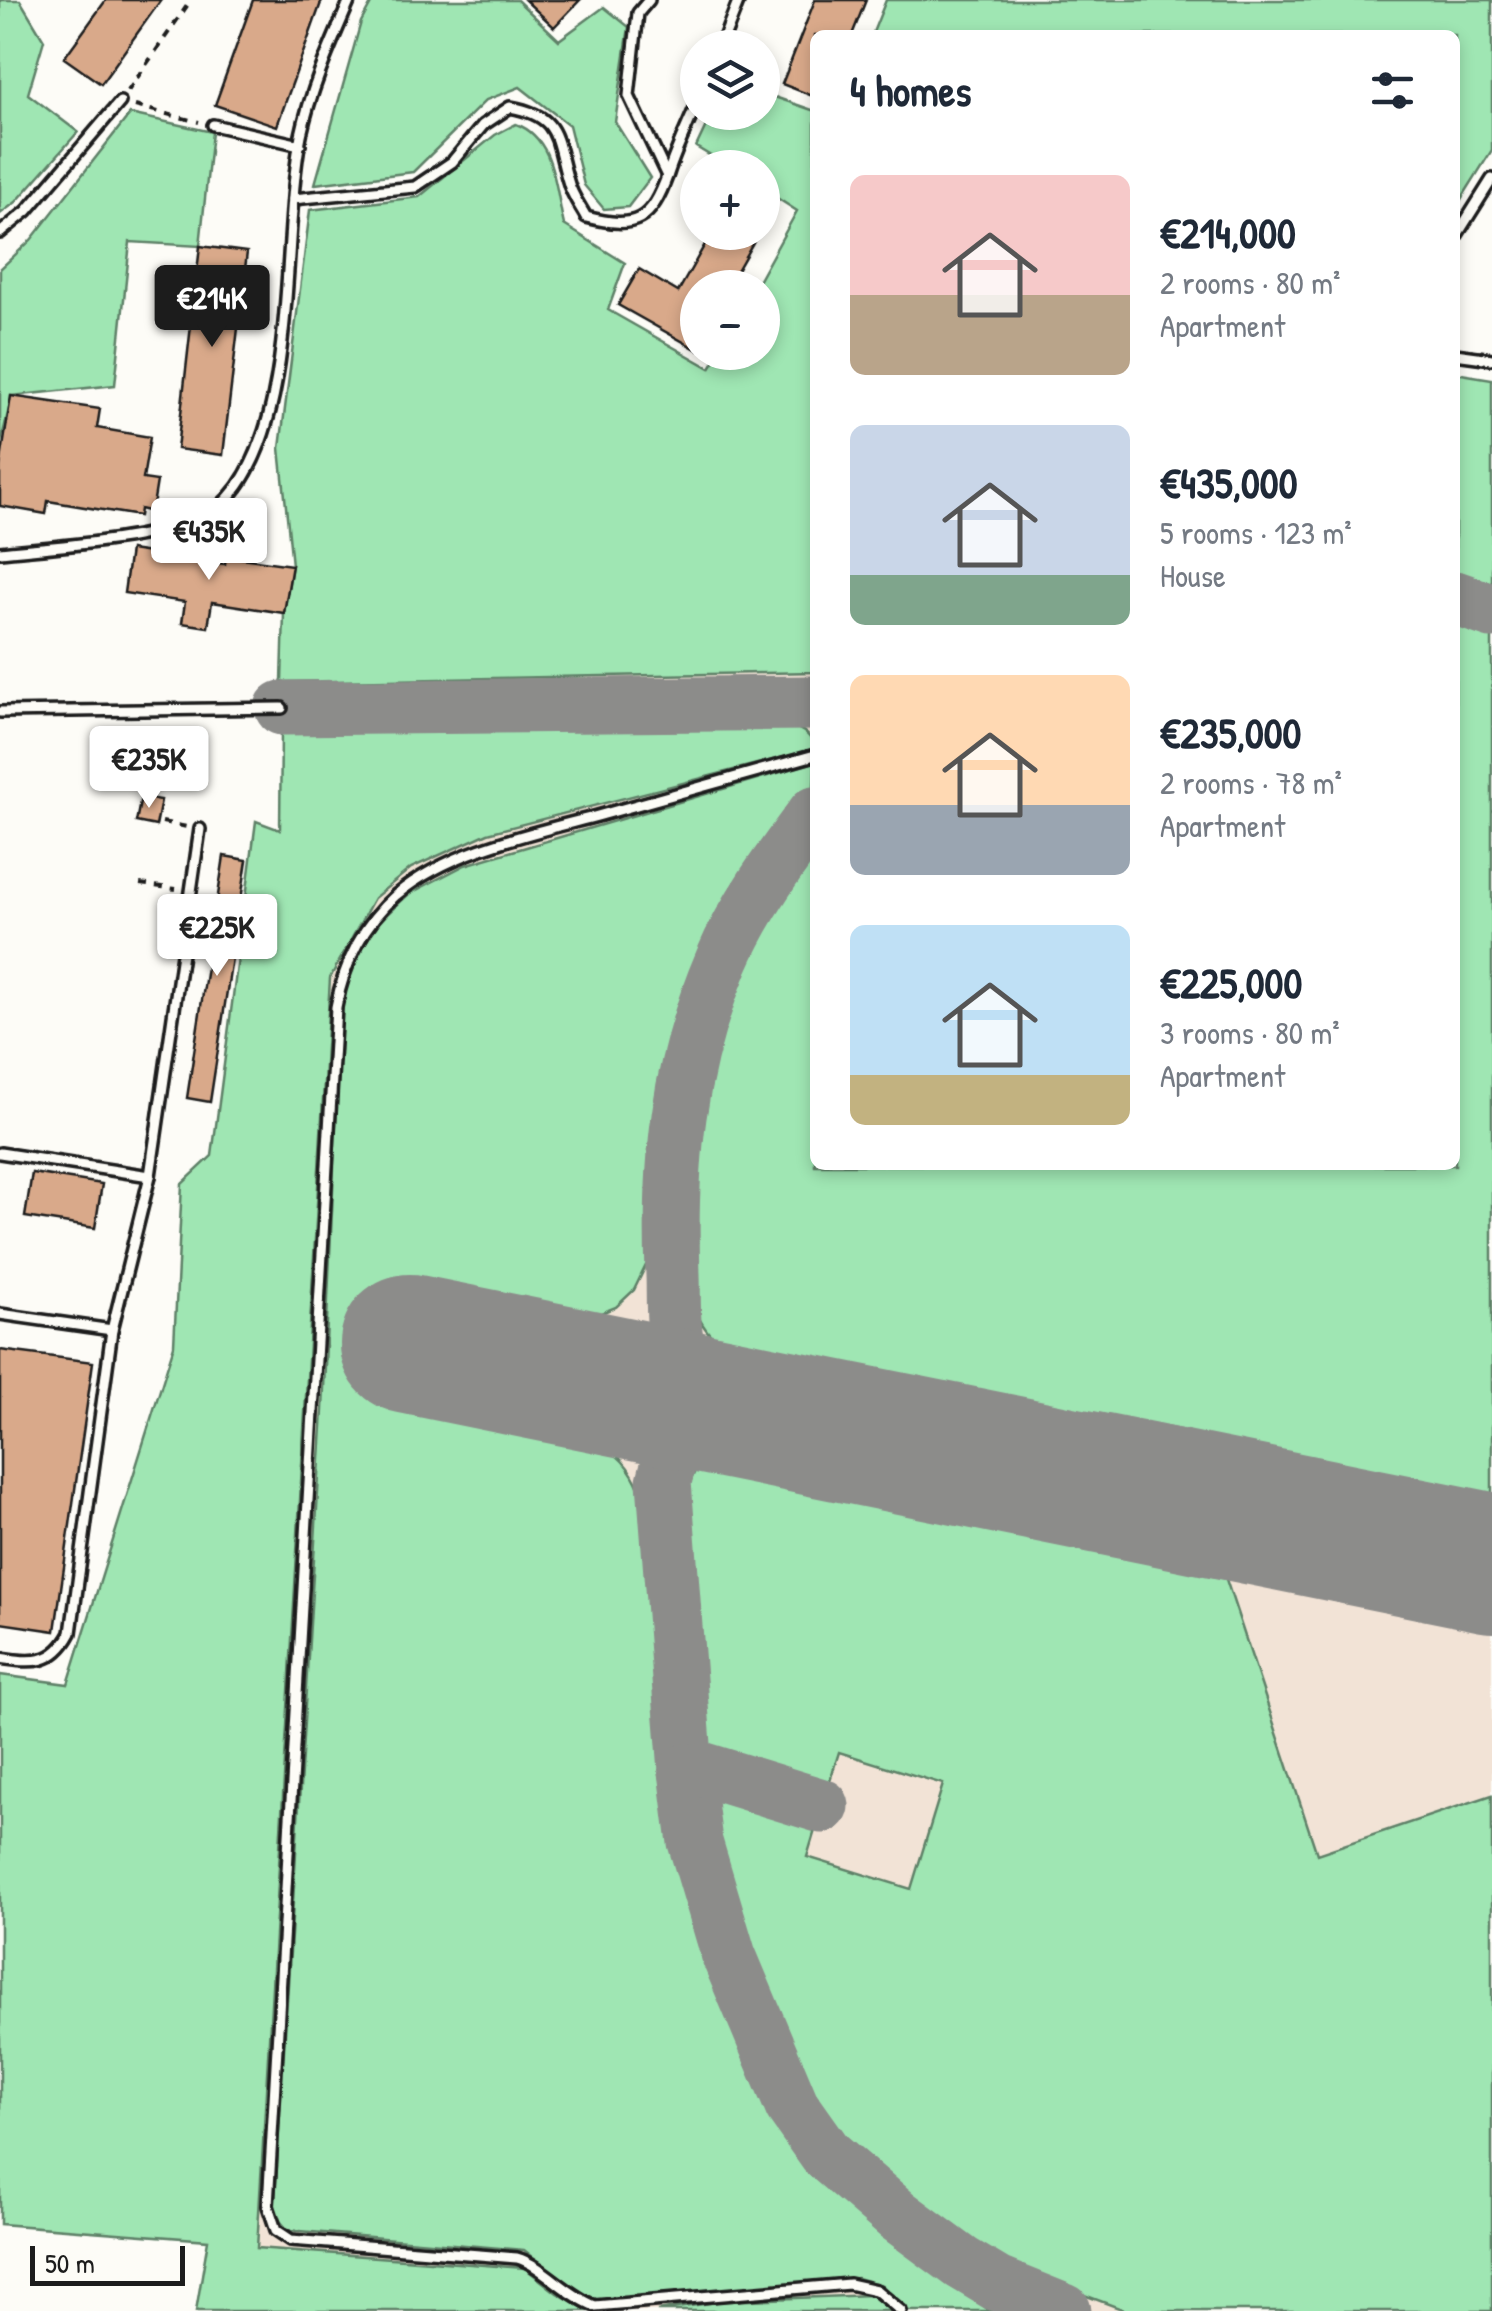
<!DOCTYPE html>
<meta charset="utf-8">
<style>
:root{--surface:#fff;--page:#f6f6f7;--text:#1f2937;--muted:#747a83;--accent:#1c1c1c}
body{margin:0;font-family:"Patrick Hand",sans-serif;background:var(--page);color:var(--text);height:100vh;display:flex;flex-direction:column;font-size:38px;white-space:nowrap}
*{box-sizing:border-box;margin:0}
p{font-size:32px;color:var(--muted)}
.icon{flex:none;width:55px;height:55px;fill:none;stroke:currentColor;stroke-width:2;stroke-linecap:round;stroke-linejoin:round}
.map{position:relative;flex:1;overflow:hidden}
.drawer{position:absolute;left:810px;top:30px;width:650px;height:1140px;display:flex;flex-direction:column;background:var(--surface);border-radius:15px;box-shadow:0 5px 15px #0003}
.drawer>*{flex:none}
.controls{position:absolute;left:680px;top:30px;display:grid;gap:20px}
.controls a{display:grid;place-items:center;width:100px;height:100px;border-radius:50%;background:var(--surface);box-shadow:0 5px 15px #0003;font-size:50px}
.scale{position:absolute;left:30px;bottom:25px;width:155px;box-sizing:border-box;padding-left:10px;border:5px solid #1c1c1c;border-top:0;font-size:28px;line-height:35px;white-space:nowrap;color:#1c1c1c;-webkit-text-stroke:8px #fdfcf7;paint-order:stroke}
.price{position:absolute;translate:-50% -85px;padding:0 22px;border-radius:10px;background:#fff;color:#222;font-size:32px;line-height:65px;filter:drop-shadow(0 2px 5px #0008)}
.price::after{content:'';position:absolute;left:50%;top:60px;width:30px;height:22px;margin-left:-15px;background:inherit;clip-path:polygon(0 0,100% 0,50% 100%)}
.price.selected{background:var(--accent);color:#fff}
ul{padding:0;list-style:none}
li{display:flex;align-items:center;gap:30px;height:250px;padding:0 40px}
li span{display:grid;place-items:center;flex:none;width:280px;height:200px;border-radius:15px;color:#555}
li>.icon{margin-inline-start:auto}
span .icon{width:120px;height:120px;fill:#fffc;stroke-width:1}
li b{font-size:42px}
h2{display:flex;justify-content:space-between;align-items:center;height:120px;padding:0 40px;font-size:42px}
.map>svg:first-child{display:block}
.built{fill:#f2e3d6}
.green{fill:#9fe6b3;stroke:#5e8168;stroke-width:2.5}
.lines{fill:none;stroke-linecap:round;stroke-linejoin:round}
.taxiway{stroke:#8c8c8a;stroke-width:55}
.runway{stroke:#8c8c8a;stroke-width:140}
.building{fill:#d9a98a;stroke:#1c1c1c;stroke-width:2.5}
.service-casing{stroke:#1c1c1c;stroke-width:16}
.path{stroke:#1c1c1c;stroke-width:4;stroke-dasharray:8 8;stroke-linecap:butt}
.service{stroke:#fdfcf7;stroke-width:9}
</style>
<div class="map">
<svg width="1492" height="2311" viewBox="0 0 1492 2311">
<rect width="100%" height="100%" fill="#fdfcf7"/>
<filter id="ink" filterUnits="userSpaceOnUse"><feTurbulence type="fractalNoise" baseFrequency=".01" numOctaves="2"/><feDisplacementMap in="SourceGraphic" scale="20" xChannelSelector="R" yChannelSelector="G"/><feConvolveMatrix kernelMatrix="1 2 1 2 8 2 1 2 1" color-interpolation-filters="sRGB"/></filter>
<g filter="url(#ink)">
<polygon class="built" points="1455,373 1492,379 1492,2311 517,2311 257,2248 286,1715 282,682 815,672 815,1165 1455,1165"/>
<g class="green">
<polygon points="0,0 20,0 44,40 28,94 78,132 16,202 0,214"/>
<polygon points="373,0 517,0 559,40 604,7 629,27 615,122 650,178 628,207 604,209 584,185 569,125 520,87 486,100 413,172 315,184 361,22"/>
<polygon points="886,0 1492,0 1492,150 1455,209 1455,35 872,35"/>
<path d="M763,93L815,111V672L282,682L284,613L292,565L280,448L310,210L419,197L495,135L516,124C555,138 555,188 564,225L625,263L608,310L710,368L719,353L762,352V288L755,287L797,211L763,189L762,168L729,167L696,147L712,113L762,112Z"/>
<polygon points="130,114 212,132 200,246 130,242 115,385 12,396 0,446 0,269 31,240"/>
<polygon points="1455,373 1492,379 1492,590 1455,577"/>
<path d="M1455,622L1492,632V1505L731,1352C716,1342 704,1331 697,1313C689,1293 691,1265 691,1244C689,1157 697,1070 730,989C751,936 784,890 815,844V1165H1455Z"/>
<path d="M780,724C796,726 812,732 815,749L488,833L411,868L374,898L330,978L257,2248L525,2268L557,2293L589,2311H196L208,2240L0,2224V1675L68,1684L174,1345L182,1184L212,1156L256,821L280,830L281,731Z"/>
<path d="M815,762L814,786L771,842L733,901L702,963L685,1012L658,1131L652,1253L634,1290L616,1307L581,1321L410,1289L389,1398C449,1414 559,1419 609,1450C630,1463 639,1485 646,1508L666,1770L686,1887L776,2115L812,2166L839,2193L990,2311H907L882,2285L857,2278L602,2302L580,2294L524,2250L288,2230L274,2214L323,1410L342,989L348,971L374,926L409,894L465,865Z"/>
<polygon points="707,1462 1221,1564 1317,1854 1492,1795 1492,2311 1127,2311 1004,2265 955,2234 855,2155 821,2117 737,1928 709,1803 721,1792 819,1817 807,1857 911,1889 943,1784 839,1752 826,1793 743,1772 703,1749 682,1500 695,1471"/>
<polygon points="871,2295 893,2311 657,2311 723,2301"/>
</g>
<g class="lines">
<g class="taxiway">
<polyline points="1455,598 1492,611"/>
<polyline points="282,708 815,703"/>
<path d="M751,1413C693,1416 677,1423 664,1482L686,1771L695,1842L729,1956L792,2106L826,2154L897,2215L962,2263L997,2284L1064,2311"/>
<path d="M751,1413C721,1403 695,1389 682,1358C671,1334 674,1301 673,1275C669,1163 677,1066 722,961C745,907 780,860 815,813"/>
<polyline points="686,1771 705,1770 822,1806"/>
</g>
<polyline class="runway" points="410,1344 1492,1563"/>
</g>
<g class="building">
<polygon points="106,0 161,0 101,84 64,58"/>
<polygon points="253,0 322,0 277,126 215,105"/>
<polygon points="525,0 580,0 554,27"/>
<polygon points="815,0 866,0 852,35 815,35 815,97 782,84"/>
<polygon points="712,232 759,232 727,288 698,288 698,350 618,305 639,269 678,292"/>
<polygon points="200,246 247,252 223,455 177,449"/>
<polygon points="11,396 100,409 97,428 150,437 143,479 157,481 152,512 140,509 139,516 48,501 46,514 0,506 0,467"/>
<polygon points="130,550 225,564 226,556 292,565 284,613 212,602 208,627 182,623 185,602 124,593"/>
<polygon points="141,797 161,800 156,826 136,822"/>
<polygon points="224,856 247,860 210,1102 187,1098"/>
<polygon points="32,1173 102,1184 95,1228 25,1217"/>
<polygon points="0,1350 93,1362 55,1631 0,1623"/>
</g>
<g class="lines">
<defs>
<g id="service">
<polyline points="649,0 638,13 629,96 667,176"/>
<polyline points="720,48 739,0"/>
<polyline points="213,125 300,145"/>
<path d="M293,199L415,187L452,162L483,125L510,107C561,116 555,138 568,181C571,194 580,206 586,217C637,230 651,221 668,174C676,149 688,125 698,101"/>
<polyline points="0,233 27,211 120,102"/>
<polyline points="1455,238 1492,179"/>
<polyline points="1455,354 1492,359"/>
<path d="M0,552C53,546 182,540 220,506C301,435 280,237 301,135C311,88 331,44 350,0"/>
<polyline points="0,712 282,708"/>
<path d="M815,755C744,775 673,795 601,815C534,833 451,849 396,895C362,925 344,963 336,1007L268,2206L276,2230L291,2240L517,2258C542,2265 566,2295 595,2306L849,2284L876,2290L901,2311"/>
<polyline points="0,1153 150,1176"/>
<polyline points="0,1314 112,1330"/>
<path d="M0,1658C33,1663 54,1665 71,1633L112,1330L150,1176L200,829"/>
</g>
</defs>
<use href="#service" class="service-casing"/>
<g class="path">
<polyline points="128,91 191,0"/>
<polyline points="135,106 199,122"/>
<polyline points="162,822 187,827"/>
<polyline points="140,884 176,889"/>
</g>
<use href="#service" class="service"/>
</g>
</g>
</svg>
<div class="controls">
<a><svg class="icon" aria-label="layers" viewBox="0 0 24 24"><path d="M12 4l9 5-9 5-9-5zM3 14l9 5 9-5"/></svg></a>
<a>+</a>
<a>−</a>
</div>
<div class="scale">50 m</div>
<b class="price selected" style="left:212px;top:350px">€214K</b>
<b class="price" style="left:209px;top:583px">€435K</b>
<b class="price" style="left:149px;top:811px">€235K</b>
<b class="price" style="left:217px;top:979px">€225K</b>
<section class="drawer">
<h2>4 homes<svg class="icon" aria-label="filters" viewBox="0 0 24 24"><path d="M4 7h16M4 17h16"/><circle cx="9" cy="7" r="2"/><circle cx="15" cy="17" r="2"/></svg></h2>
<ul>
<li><span style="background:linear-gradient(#f6c9c9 60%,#b9a48a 0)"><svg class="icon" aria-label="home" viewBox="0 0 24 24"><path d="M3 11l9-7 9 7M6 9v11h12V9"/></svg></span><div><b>€214,000</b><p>2 rooms · 80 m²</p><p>Apartment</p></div></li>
<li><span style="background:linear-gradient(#c9d6e8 75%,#7fa58c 0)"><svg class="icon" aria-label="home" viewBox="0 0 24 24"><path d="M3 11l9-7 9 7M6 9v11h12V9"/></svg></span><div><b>€435,000</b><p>5 rooms · 123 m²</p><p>House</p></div></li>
<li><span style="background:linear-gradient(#ffd9b3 65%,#9aa5b1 0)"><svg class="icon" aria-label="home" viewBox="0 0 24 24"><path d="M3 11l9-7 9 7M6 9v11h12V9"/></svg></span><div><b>€235,000</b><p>2 rooms · 78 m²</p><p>Apartment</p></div></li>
<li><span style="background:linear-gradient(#bfe0f5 75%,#c2b280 0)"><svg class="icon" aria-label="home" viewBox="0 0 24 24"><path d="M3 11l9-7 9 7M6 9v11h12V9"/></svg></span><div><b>€225,000</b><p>3 rooms · 80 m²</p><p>Apartment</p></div></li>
</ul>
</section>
</div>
